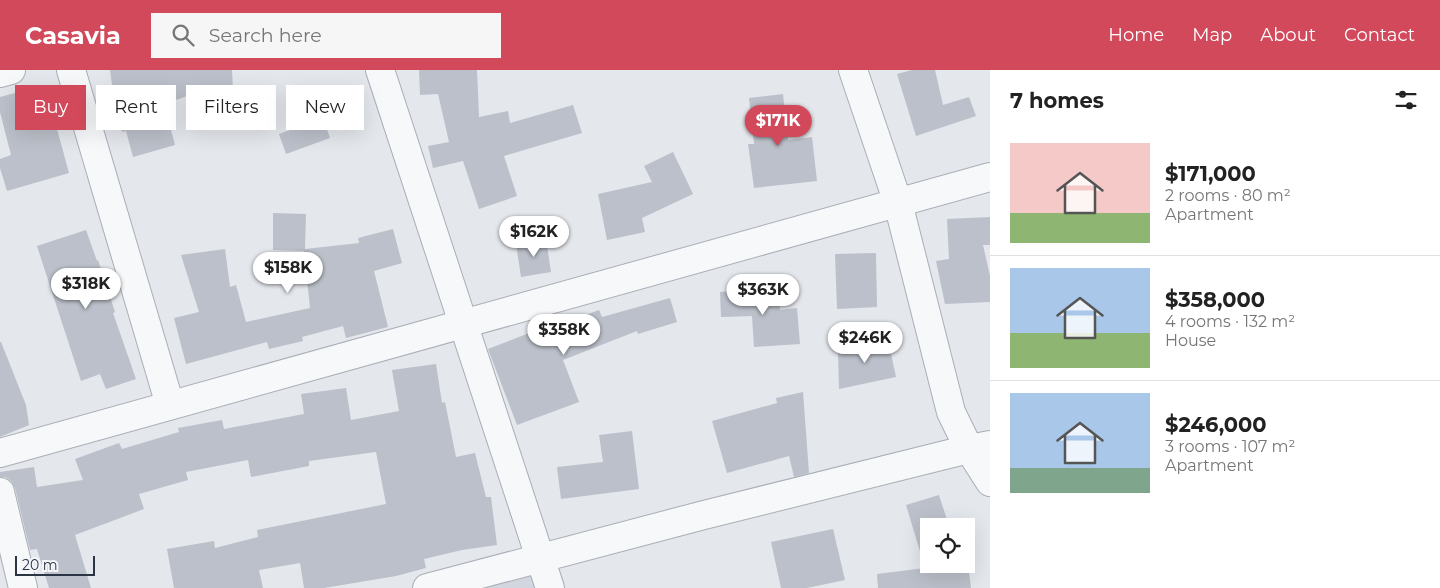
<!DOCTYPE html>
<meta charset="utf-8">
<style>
:root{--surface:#fff;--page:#f6f6f6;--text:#222;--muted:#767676;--line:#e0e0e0;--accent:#d1495b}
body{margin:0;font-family:Montserrat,sans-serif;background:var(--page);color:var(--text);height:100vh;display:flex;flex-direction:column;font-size:19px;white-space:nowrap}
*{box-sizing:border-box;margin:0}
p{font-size:16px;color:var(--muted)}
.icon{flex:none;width:28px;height:28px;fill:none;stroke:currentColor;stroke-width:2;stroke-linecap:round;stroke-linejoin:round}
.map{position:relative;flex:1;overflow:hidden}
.drawer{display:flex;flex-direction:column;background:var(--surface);width:450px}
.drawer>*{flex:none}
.hud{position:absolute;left:15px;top:15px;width:475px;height:45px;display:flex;gap:10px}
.tools{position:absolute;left:920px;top:448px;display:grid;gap:10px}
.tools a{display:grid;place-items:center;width:55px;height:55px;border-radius:0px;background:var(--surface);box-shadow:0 5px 20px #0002;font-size:25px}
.scale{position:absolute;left:15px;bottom:12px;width:80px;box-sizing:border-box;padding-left:5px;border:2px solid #2b3445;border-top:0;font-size:14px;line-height:18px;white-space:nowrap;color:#2b3445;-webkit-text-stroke:4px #f4f6f9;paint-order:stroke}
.price{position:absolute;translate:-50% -42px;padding:0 11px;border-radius:18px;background:#fff;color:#222;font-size:16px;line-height:32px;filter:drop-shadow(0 1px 2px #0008)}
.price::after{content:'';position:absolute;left:50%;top:30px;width:15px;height:11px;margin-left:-8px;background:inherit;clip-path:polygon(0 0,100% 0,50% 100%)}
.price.selected{background:var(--accent);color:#fff}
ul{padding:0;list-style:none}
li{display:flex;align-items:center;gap:15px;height:125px;padding:0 20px}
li+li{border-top:1px solid var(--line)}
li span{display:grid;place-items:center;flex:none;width:140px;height:100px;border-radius:0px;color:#555}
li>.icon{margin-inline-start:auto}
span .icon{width:60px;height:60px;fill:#fffc;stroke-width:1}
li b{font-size:21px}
h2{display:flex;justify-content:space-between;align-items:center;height:60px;padding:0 20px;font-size:21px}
.pill{padding:0 18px;border-radius:0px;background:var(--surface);box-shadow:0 5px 20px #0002;font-size:18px;line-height:45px}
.pill.selected{background:var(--accent);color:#fff}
header{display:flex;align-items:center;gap:30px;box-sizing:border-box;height:70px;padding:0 25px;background:var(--accent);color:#fff}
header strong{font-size:24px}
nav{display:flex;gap:28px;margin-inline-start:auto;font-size:18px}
.search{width:350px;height:45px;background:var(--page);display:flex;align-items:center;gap:12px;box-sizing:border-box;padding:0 18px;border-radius:0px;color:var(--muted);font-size:19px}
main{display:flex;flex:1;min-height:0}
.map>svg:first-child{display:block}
.built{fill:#d2d6de}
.building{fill:#bbc0ca}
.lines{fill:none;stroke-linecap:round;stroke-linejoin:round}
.minor-casing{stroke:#a9aeb7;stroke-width:30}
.minor{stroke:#f7f8fa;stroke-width:28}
</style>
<header>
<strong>Casavia</strong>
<div class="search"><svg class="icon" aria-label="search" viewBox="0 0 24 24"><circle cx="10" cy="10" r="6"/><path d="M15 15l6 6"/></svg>Search here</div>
<nav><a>Home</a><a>Map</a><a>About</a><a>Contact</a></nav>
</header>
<main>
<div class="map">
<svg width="990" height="518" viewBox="0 0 990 518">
<rect width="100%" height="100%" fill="#e4e7ec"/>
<polygon class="built" points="534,498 540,518 458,518"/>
<g class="building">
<polygon points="110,0 232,0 233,20 199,22 164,34 175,75 133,87 126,61 122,62 119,43 116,43"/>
<polygon points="419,0 477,0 479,47 508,41 510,53 573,35 582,63 504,86 517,126 479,139 463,91 433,98 428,76 449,72 438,24 420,25"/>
<polygon points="912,0 935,0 943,35 969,27 976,46 916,66 897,4"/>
<polygon points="45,15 69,103 7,121 0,98 0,89 11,85 0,42 0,27"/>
<polygon points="783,24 788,70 812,67 817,111 754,118 748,74 754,74 749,28"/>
<polygon points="323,48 330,68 286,84 279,64"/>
<polygon points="673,82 693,124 642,148 645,162 607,170 598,124 652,112 644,96"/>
<polygon points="273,143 306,144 305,179 359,173 358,168 393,159 402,193 374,201 388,257 346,268 343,256 302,267 303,271 269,279 267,272 186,294 174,248 199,242 181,185 225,179 230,217 236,215 246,252 310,238 304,181 273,180"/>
<polygon points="990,147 990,175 983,175 990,206 990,232 945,234 936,191 949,189 947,149"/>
<polygon points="86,160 97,191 98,190 115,242 113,243 136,309 106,319 100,304 81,311 37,176"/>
<polygon points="546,169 551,202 521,207 516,174"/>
<polygon points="876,183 877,237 837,239 835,184"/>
<polygon points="778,218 780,240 797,238 800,274 754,277 752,246 721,247 720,222"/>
<polygon points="670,228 677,252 638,264 637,261 563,290 579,332 517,355 488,279 550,255 551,258 599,240 602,247"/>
<polygon points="888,270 896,307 839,319 838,280"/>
<polygon points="0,272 1,272 26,335 29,355 0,367"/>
<polygon points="436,294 442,333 445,332 456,387 475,383 486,427 491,427 497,475 462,480 424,489 426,498 396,506 324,518 304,518 300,493 259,500 263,518 174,518 167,479 214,471 215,478 258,467 257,460 386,434 376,382 309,391 309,396 251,407 248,390 186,402 188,410 139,424 144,439 75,465 91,518 49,518 37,479 30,480 15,418 11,411 5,407 0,407 0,402 34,397 37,417 83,410 75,389 119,373 122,379 179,362 178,358 222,350 224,359 304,344 301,324 346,318 351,350 399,341 392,300"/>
<polygon points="803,322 809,403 794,407 789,386 727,403 712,351 777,333 776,328"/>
<polygon points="632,361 639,419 561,429 557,397 603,392 599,365"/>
<polygon points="939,425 949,456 929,456 929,494 968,493 971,518 878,518 877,504 925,498 906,435"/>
<polygon points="833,459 845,510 807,518 781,518 771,472"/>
</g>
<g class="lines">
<defs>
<g id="minor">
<polyline points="71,0 170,335"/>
<polyline points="380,0 550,518"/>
<polyline points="853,0 898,133 951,342 969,379 990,412"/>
<polyline points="0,3 11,0"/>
<polyline points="0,383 990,107"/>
<polyline points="0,422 23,518"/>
<polyline points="427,518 704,445 969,379 990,375"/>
</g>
</defs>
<use href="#minor" class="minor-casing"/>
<use href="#minor" class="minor"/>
</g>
</svg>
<div class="tools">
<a><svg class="icon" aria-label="locate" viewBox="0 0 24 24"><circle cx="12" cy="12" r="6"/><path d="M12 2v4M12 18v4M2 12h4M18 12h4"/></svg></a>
</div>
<div class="scale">20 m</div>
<b class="price selected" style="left:778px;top:77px">$171K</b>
<b class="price" style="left:534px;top:188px">$162K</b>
<b class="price" style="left:288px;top:224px">$158K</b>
<b class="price" style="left:86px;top:240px">$318K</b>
<b class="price" style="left:763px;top:246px">$363K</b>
<b class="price" style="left:564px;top:286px">$358K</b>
<b class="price" style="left:865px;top:294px">$246K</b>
<div class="hud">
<a class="pill selected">Buy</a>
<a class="pill">Rent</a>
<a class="pill">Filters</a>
<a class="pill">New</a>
</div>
</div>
<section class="drawer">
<h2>7 homes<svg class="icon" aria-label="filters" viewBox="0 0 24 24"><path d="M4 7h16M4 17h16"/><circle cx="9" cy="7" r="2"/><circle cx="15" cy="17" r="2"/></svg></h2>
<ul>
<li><span style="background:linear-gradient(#f6c9c9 70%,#8fb573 0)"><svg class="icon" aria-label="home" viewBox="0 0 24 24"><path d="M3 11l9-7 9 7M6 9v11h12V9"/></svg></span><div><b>$171,000</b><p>2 rooms · 80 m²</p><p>Apartment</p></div></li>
<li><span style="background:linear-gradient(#a9c7e8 65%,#8fb573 0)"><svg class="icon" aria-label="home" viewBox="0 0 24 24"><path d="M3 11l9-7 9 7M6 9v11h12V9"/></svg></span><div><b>$358,000</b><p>4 rooms · 132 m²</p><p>House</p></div></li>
<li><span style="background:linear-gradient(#a9c7e8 75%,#7fa58c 0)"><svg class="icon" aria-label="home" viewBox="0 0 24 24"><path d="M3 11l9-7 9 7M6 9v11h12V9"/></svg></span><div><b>$246,000</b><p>3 rooms · 107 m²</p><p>Apartment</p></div></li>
</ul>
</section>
</main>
